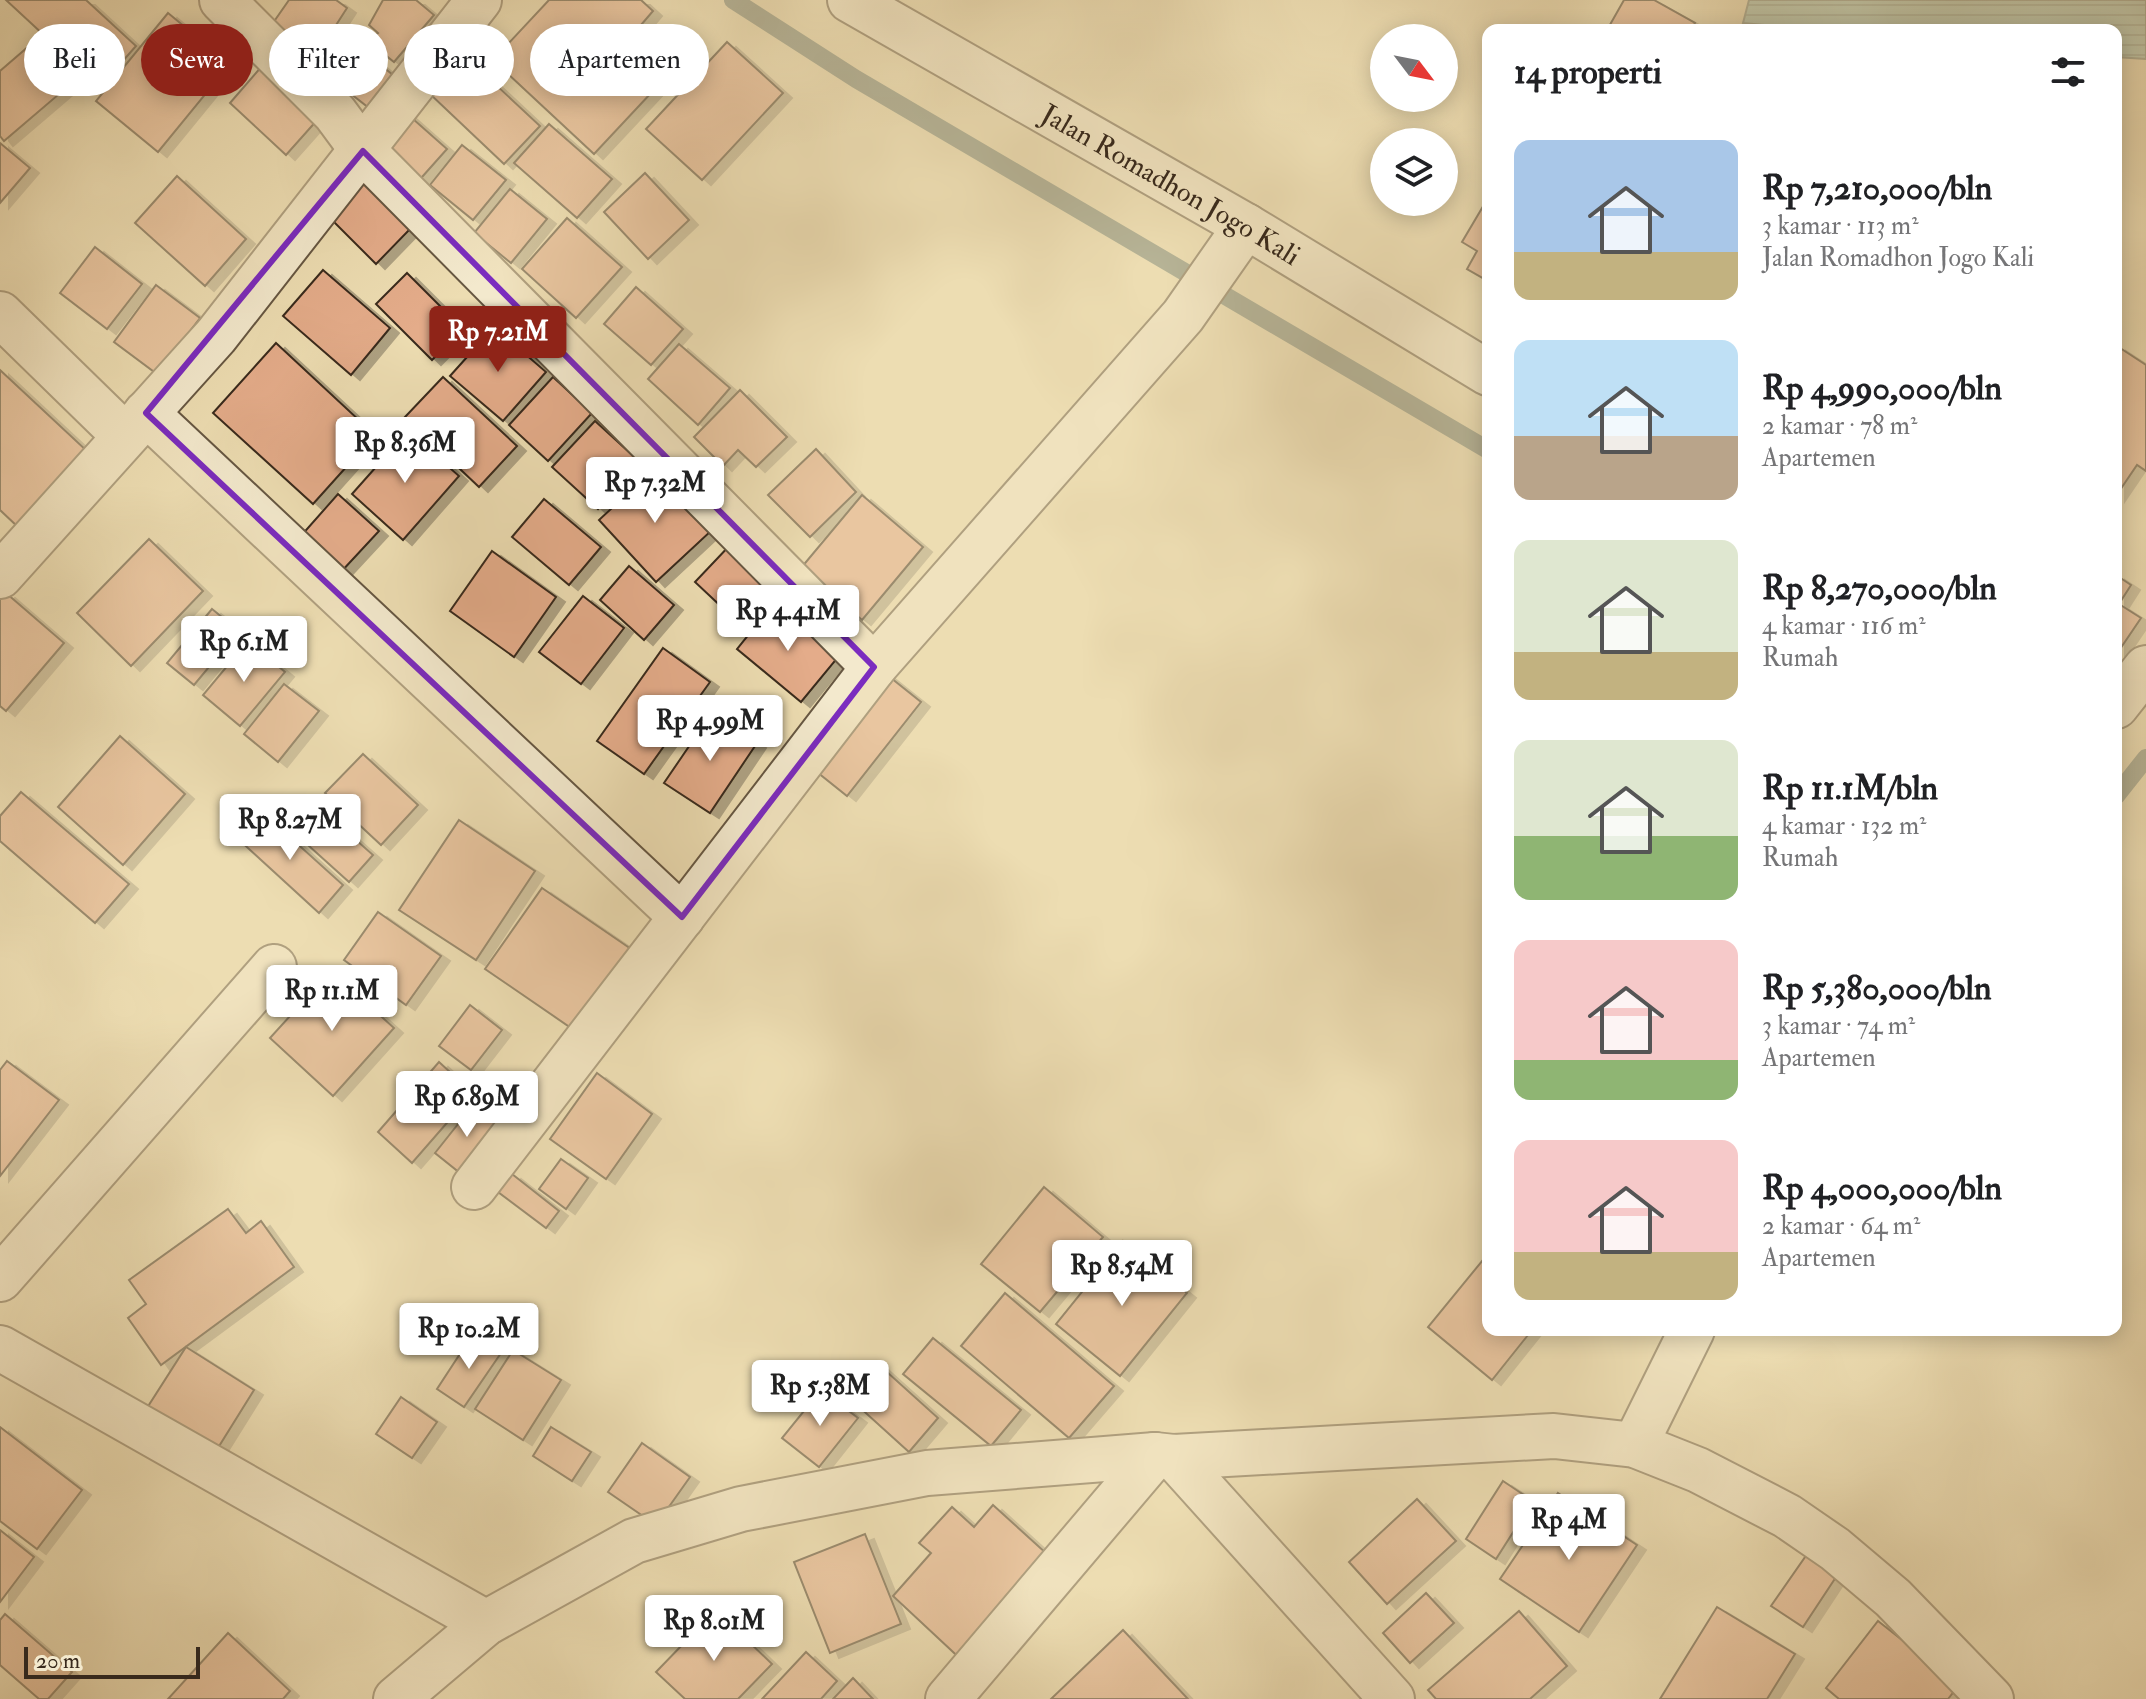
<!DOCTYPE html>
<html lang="id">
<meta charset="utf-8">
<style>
:root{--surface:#fff;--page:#f6f6f6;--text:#202124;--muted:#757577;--accent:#8f2418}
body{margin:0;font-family:"IM FELL Double Pica",serif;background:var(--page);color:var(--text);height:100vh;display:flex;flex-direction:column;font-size:30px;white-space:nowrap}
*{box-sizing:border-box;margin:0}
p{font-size:26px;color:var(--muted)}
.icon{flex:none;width:44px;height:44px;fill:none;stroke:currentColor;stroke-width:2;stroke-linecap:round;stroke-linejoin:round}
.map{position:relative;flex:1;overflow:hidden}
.sheet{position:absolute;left:1482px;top:24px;width:640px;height:1312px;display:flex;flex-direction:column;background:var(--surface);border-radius:16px;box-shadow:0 4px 20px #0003}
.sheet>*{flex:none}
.guide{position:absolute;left:24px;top:24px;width:760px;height:72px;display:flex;gap:16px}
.needle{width:52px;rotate:122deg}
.controls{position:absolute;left:1370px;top:24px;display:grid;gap:16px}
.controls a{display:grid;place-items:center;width:88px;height:88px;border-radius:50%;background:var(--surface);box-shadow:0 4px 20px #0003;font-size:40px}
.scale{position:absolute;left:24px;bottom:20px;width:176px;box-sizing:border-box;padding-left:8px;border:4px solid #392a1c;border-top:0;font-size:22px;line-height:28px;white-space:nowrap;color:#392a1c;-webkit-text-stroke:6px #f3e9cd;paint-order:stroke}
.price{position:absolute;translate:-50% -68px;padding:0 18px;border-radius:8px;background:#fff;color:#222;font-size:26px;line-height:52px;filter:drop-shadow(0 2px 4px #0008)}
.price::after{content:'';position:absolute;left:50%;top:48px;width:24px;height:18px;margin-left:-12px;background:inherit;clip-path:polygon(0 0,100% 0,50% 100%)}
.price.on{background:var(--accent);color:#fff}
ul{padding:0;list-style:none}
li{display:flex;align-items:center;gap:24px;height:200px;padding:0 32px}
li span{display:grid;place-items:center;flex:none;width:224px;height:160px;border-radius:16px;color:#555}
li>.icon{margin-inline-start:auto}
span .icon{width:96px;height:96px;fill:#fffc;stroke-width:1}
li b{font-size:34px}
h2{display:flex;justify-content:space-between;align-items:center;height:96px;padding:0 32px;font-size:34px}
.tag{padding:0 28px;border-radius:36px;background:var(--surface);box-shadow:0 4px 20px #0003;font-size:28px;line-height:72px}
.tag.on{background:var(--accent);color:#fff}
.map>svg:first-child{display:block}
.water{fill:url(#water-rules);stroke:#738273;stroke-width:2}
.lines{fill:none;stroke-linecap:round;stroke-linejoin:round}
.stream{stroke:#738273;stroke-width:18}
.building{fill:#e4ac8a;stroke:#392a1c;stroke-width:2;filter:url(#shadow)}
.minor-casing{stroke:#665742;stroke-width:48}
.minor{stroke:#f3e9cd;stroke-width:44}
.marked{fill:none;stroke:#7b2cbf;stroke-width:6;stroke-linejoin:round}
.labels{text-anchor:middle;stroke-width:7;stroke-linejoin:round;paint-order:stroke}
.street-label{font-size:28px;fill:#392a1c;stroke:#f3e9cd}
</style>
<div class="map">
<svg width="2146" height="1699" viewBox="0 0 2146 1699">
<defs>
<pattern id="water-rules" width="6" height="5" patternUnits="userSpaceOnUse" patternTransform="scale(2)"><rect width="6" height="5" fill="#99bcad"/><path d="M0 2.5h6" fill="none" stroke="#7e998c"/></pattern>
<filter id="shadow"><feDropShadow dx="9" dy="5" stdDeviation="0" flood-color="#0004"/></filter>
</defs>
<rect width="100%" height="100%" fill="#edddb2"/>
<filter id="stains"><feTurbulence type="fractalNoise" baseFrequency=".0025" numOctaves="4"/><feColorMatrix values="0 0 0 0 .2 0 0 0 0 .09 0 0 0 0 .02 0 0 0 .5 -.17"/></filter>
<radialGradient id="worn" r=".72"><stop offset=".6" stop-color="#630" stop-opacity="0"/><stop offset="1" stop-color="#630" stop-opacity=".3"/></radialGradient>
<polygon class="water" points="1749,0 2146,0 2146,59 2116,57 2116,30 1818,30 1743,23"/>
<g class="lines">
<g class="stream">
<polyline points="733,0 856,79 1488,450"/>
<polyline points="2116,796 2146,758"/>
</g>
</g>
<g class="building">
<polygon points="6,0 86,0 136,46 100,87"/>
<polygon points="289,0 336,0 347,8 318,53 273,23"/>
<polygon points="383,0 416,0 434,15 394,62 369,42 378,33 369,25"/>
<polygon points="549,0 641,0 653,11 641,25 681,61 594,154 493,60"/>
<polygon points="1624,0 1654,0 1695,23 1691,30 1607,30"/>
<polygon points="168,13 208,46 186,73 208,91 158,152 96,101"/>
<polygon points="348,39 403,83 378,115 323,72"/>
<polygon points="727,42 783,93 702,180 646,129"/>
<polygon points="29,46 65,89 4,141 0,136 0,71"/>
<polygon points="465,56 540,126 504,164 430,94"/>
<polygon points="269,58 327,109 286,155 230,103"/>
<polygon points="404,111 447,149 414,186 371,150"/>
<polygon points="549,124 612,179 577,218 514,163"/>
<polygon points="0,143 30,168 0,203"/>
<polygon points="462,145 506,180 473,220 430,185"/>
<polygon points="645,173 689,220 648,259 604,212"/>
<polygon points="177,176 246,239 205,286 135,223"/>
<polygon points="365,181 412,227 376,264 329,217"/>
<polygon points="510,189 547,219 511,263 474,233"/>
<polygon points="1488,198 1488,281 1467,269 1477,251 1462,242"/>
<polygon points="567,218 622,267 576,318 522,269"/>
<polygon points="95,247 142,284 107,329 60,293"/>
<polygon points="323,270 390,328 351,375 283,316"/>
<polygon points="407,273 463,329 432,360 376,304"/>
<polygon points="156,285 200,318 157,374 114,342"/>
<polygon points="636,287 683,329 651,365 604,324"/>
<polygon points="494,327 546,372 503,421 450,376"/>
<polygon points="276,343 375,435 313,504 213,413"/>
<polygon points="679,344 730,388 698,425 648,379"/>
<polygon points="2117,346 2146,365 2146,471 2137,465 2116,496"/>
<polygon points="0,370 88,452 18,527 0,510"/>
<polygon points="443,377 517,446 479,487 405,417"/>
<polygon points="553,377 592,413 548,461 509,425"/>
<polygon points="740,390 787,437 756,467 738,450 723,466 694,437"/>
<polygon points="595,421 641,463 598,509 552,467"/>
<polygon points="408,431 459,476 403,540 352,494"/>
<polygon points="816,449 856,492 810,537 768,495"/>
<polygon points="654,469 712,530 656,582 599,520"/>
<polygon points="338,494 379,531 340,573 300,537"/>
<polygon points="862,495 923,547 862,620 801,568"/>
<polygon points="544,499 601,547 569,585 512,537"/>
<polygon points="149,539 203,591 131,666 77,613"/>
<polygon points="732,543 780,588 743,627 695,582"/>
<polygon points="492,551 556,597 514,657 450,611"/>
<polygon points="629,566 674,605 644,640 600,600"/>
<polygon points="2116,575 2131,585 2119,604 2141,618 2116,655"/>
<polygon points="6,593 64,643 6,711 0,706 0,599"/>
<polygon points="583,596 624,628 581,684 539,652"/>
<polygon points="774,603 839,656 801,702 737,649"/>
<polygon points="212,609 239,631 194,685 167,663"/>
<polygon points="248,641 285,672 240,726 203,695"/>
<polygon points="663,648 710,682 644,774 597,741"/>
<polygon points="881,670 921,702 847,796 807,764"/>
<polygon points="284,684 319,711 278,762 244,734"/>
<polygon points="711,714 757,743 710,813 664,783"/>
<polygon points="120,736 185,794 123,865 58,807"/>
<polygon points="363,754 418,805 381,845 325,793"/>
<polygon points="21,792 129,884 95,923 0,841 0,816"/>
<polygon points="312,801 373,855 349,882 289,828"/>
<polygon points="261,811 343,885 319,913 237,838"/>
<polygon points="459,820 535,871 476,960 399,910"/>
<polygon points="542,888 631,949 574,1030 485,969"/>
<polygon points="378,912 441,956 406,1005 344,960"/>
<polygon points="331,971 394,1028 333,1096 270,1038"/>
<polygon points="470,1005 502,1030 471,1070 439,1046"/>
<polygon points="7,1061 59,1100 0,1176 0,1070"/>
<polygon points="439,1062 473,1093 412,1163 378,1132"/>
<polygon points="597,1073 652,1114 606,1179 550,1139"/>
<polygon points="474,1104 500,1125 460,1173 435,1153"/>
<polygon points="561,1159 588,1178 566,1209 539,1189"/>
<polygon points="512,1174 559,1211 546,1228 498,1192"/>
<polygon points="1044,1187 1103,1237 1040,1312 981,1264"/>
<polygon points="228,1209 246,1233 261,1221 294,1267 161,1365 128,1318 146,1304 129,1280"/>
<polygon points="1123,1241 1187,1293 1120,1376 1056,1324"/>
<polygon points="1487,1255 1488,1330 1532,1330 1492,1380 1428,1327"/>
<polygon points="1005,1293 1114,1386 1069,1438 961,1346"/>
<polygon points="473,1334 501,1353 464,1407 437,1389"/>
<polygon points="933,1338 1021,1410 991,1446 903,1374"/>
<polygon points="186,1347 254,1390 216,1451 147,1408"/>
<polygon points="513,1350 561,1380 523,1440 475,1409"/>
<polygon points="877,1363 938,1418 909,1452 847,1396"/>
<polygon points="821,1390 858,1418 819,1467 782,1438"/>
<polygon points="401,1397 437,1422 412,1458 376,1434"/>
<polygon points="0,1427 82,1490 37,1549 0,1521"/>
<polygon points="551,1427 591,1452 572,1481 533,1456"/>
<polygon points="642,1443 690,1477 656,1525 608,1492"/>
<polygon points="1503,1481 1533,1501 1496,1559 1466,1539"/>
<polygon points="1558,1493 1637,1545 1579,1632 1500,1579"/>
<polygon points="1417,1499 1456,1541 1387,1604 1349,1562"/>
<polygon points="993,1505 1058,1564 967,1665 893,1596 931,1553 919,1543 952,1507 974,1527"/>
<polygon points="0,1530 34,1557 0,1602"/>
<polygon points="865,1534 901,1624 830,1653 794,1562"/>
<polygon points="1810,1550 1840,1571 1803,1627 1771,1606"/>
<polygon points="1426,1593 1454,1623 1410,1663 1383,1633"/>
<polygon points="1717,1607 1795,1654 1767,1699 1660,1699"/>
<polygon points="716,1610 772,1664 738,1699 685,1699 656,1672"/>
<polygon points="1519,1611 1567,1666 1530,1699 1436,1699 1428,1690"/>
<polygon points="5,1614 72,1672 48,1699 39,1699 0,1665 0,1620"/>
<polygon points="1878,1621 1959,1685 1948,1699 1839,1699 1826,1688"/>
<polygon points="1123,1630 1188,1699 1051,1699"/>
<polygon points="228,1633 290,1691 283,1699 168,1699"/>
<polygon points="806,1652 837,1681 821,1699 762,1699"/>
<polygon points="853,1678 873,1699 833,1699"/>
</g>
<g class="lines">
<defs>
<g id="minor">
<polyline points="222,0 335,113 363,151 874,667"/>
<path id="s1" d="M850,0L1246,226L1488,373"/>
<polyline points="0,314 125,436"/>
<polyline points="146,413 682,917"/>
<polyline points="0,576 216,336 479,0"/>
<polyline points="2116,706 2146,668"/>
<polyline points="474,1187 874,667 1183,316 1246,226"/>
<polyline points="0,1279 274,967"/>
<polyline points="0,1348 486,1623"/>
<polyline points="1635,1445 1692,1330"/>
<polyline points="1174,1457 1392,1699"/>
<polyline points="396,1699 486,1623 634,1541 741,1509 927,1473 1155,1455 1174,1457 1554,1436 1635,1445 1698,1470 1787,1516 1835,1549 1893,1598 1991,1699"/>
<polyline points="948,1699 1155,1455"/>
</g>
</defs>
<use href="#minor" class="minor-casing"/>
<use href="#minor" class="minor"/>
</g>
<path d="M0 0H2146V1699H0ZM363,151L874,667L682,917L146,413Z" fill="#edddb2" fill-opacity=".55" fill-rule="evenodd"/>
<path class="marked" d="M363,151L874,667L682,917L146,413Z"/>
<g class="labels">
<g class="street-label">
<text dy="10" stroke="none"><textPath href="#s1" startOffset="370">Jalan Romadhon Jogo Kali</textPath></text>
</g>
</g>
<rect width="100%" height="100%" filter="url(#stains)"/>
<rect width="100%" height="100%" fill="url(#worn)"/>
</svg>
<div class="controls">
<a><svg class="needle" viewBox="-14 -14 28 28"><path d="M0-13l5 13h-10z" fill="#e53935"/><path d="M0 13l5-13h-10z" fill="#757577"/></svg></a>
<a><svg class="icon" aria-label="layers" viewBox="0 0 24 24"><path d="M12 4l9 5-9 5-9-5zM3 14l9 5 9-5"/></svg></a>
</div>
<div class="scale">20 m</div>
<b class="price on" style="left:498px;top:374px">Rp 7.21M</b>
<b class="price" style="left:405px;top:485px">Rp 8.36M</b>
<b class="price" style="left:655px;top:525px">Rp 7.32M</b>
<b class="price" style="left:788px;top:653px">Rp 4.41M</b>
<b class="price" style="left:244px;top:684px">Rp 6.1M</b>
<b class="price" style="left:710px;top:763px">Rp 4.99M</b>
<b class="price" style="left:290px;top:862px">Rp 8.27M</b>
<b class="price" style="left:332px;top:1033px">Rp 11.1M</b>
<b class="price" style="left:467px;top:1139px">Rp 6.89M</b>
<b class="price" style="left:1122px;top:1308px">Rp 8.54M</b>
<b class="price" style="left:469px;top:1371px">Rp 10.2M</b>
<b class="price" style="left:820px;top:1428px">Rp 5.38M</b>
<b class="price" style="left:1569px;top:1562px">Rp 4M</b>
<b class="price" style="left:714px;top:1663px">Rp 8.01M</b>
<div class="guide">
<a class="tag">Beli</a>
<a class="tag on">Sewa</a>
<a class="tag">Filter</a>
<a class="tag">Baru</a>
<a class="tag">Apartemen</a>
</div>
<section class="sheet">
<h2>14 properti<svg class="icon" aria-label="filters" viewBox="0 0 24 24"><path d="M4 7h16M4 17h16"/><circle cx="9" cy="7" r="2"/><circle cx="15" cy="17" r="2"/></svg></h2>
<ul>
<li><span style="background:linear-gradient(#a9c7e8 70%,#c2b280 0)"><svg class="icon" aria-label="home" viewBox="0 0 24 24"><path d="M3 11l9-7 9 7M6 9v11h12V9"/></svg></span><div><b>Rp 7,210,000/bln</b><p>3 kamar · 113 m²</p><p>Jalan Romadhon Jogo Kali</p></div></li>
<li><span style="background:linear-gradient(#bfe0f5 60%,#b9a48a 0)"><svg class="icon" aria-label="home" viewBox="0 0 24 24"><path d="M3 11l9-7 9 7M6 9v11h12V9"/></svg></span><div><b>Rp 4,990,000/bln</b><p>2 kamar · 78 m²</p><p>Apartemen</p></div></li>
<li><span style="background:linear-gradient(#dfe7d0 70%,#c2b280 0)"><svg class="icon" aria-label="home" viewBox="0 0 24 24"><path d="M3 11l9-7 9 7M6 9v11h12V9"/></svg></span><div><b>Rp 8,270,000/bln</b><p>4 kamar · 116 m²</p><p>Rumah</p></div></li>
<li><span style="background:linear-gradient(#dfe7d0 60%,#8fb573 0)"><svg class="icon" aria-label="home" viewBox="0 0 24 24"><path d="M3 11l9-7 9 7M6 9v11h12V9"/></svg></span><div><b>Rp 11.1M/bln</b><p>4 kamar · 132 m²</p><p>Rumah</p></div></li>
<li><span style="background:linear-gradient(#f6c9c9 75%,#8fb573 0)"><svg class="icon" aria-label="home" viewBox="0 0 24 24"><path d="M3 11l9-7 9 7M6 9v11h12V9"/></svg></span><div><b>Rp 5,380,000/bln</b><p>3 kamar · 74 m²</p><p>Apartemen</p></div></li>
<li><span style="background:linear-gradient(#f6c9c9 70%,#c2b280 0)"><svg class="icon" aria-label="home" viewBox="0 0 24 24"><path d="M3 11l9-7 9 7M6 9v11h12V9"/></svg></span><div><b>Rp 4,000,000/bln</b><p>2 kamar · 64 m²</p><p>Apartemen</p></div></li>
</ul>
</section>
</div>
